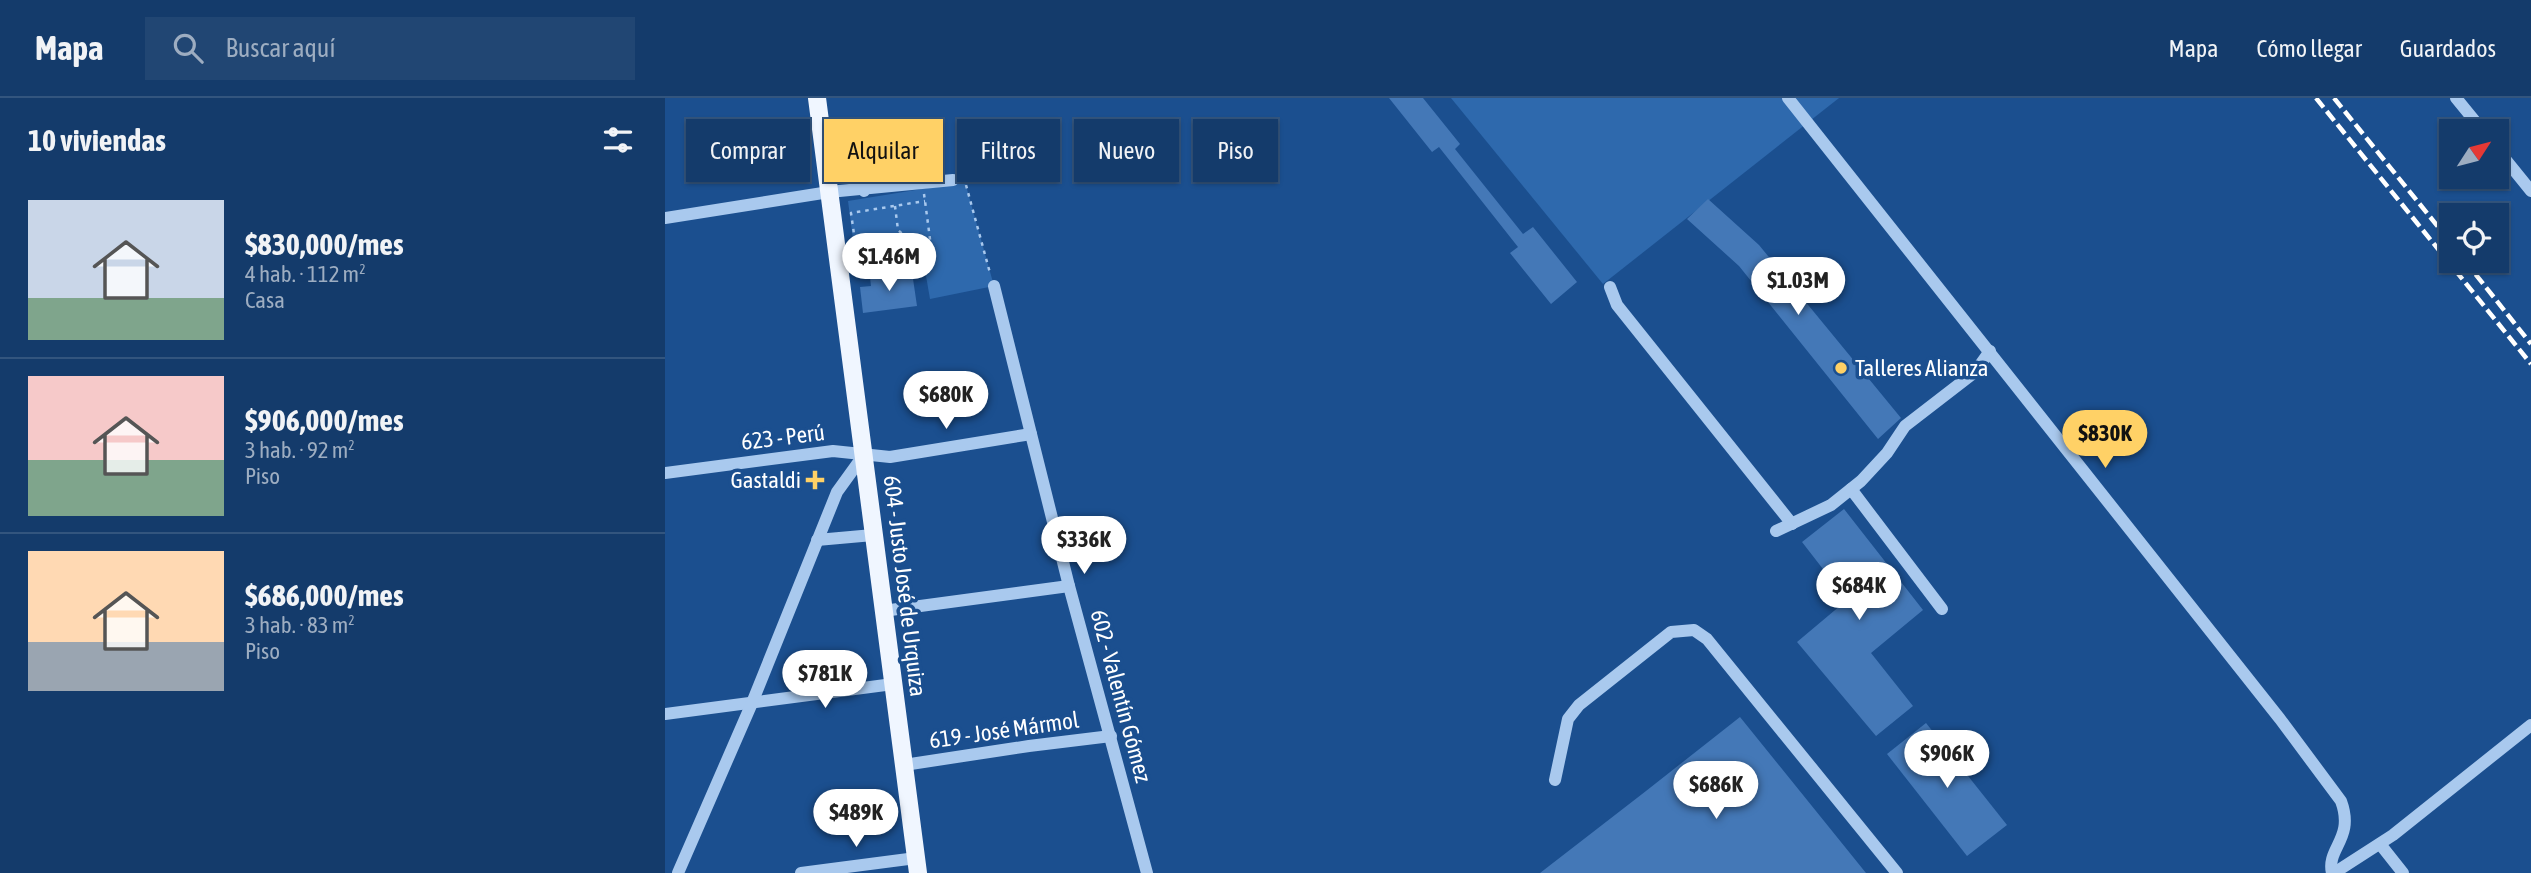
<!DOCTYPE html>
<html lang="es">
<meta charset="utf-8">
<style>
:root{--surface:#143b6b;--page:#214673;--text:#f1f3f6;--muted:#9dadc1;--line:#33557e;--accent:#ffd166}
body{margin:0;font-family:"Asap Condensed",sans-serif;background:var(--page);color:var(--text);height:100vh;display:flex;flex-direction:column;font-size:26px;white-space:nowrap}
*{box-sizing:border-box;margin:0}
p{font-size:23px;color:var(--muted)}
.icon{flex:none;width:38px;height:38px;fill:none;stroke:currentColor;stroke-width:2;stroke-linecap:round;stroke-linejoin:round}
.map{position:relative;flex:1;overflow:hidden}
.sheet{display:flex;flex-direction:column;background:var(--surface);width:665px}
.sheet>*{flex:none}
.hud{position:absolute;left:21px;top:21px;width:665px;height:63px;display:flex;gap:14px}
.needle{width:46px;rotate:54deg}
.tools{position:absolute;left:1774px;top:21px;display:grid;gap:14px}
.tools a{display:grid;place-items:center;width:70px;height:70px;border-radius:0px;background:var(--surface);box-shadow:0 2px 5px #0004,0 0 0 2px var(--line);font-size:35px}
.price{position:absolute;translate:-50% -60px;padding:0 16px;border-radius:24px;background:#fff;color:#222;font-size:23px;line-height:46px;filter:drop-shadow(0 2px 4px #0008)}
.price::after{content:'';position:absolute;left:50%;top:42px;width:21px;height:16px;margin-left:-10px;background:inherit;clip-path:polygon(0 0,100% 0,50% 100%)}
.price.on{background:var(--accent);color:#111}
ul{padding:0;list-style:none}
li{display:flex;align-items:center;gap:21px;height:175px;padding:0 28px}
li+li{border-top:2px solid var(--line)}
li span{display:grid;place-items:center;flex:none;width:196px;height:140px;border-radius:0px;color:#555}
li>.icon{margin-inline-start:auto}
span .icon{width:84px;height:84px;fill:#fffc;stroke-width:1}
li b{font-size:30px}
h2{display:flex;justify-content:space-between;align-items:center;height:84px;padding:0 28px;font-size:30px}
.chip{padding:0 24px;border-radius:0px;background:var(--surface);box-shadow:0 2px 5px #0004,0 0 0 2px var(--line);font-size:24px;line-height:63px}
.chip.on{background:var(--accent);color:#111}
header{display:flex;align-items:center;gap:42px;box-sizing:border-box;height:98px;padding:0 35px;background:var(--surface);border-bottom:2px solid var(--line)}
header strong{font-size:33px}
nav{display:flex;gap:38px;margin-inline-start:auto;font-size:24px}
.search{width:490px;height:63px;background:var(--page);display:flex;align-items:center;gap:18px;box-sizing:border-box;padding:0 24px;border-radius:0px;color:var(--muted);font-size:26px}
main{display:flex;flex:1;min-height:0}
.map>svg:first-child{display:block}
.green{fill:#2e69ad}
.building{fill:#4478b7}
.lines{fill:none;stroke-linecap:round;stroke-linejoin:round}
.path{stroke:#a9c9ee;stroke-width:2.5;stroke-dasharray:3.5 5;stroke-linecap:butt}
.minor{stroke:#a9c9ee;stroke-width:12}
.major{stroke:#f0f6ff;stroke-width:18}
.rail{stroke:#fff;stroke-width:4.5;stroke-dasharray:12 5;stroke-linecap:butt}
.poi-dot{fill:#ffd166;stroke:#1b4f8f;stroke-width:2.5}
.labels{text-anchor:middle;stroke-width:7;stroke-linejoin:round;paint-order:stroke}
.poi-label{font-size:23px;fill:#fff;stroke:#1b4f8f;text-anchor:start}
.street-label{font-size:23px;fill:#fff;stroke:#1b4f8f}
</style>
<header>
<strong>Mapa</strong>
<div class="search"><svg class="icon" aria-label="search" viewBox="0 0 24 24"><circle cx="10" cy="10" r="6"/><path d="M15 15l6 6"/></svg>Buscar aquí</div>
<nav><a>Mapa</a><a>Cómo llegar</a><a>Guardados</a></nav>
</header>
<main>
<section class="sheet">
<h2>10 viviendas<svg class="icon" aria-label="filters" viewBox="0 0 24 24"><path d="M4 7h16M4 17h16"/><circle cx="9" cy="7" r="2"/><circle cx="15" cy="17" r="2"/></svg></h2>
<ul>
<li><span style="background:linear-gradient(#c9d6e8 70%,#7fa58c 0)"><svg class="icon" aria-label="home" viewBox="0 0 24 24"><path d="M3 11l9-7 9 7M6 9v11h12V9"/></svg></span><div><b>$830,000/mes</b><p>4 hab. · 112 m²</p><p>Casa</p></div></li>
<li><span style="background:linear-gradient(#f6c9c9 60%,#7fa58c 0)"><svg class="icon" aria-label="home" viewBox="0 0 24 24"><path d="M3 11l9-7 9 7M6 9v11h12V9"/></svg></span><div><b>$906,000/mes</b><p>3 hab. · 92 m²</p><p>Piso</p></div></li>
<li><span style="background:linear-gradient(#ffd9b3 65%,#9aa5b1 0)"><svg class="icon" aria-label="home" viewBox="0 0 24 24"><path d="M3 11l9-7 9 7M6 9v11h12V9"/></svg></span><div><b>$686,000/mes</b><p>3 hab. · 83 m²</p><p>Piso</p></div></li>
</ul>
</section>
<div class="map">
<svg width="1866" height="775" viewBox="0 0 1866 775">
<rect width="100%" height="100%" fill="#1b4f8f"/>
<g class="green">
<polygon points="786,0 1174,0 938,186"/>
<polygon points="300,84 329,188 265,201 260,172 193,180 183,103"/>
</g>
<g class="building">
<polygon points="724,0 758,0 795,46 790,51 858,136 868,129 912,184 886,206 845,155 853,149 774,49 767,54"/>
<polygon points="1043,101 1094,147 1236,320 1213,341 1074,168 1022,121"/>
<polygon points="247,174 252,208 198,215 195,189 206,188 205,179"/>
<polygon points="1179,411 1258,512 1206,555 1248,608 1211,638 1132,544 1182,502 1137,444"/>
<polygon points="1075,619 1201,775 875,775 981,693"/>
<polygon points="1261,625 1342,727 1302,758 1222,656"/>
</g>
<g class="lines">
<g class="path">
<polyline points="295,62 298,73"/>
<polyline points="301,87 325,175"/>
<polyline points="259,96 260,103 268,164 195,178 186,115 260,103"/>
<polyline points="230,108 233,132 245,143 239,161 241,169"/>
</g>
<g class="minor">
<path d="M1123,0L1615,621L1676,703C1690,741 1661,750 1667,775"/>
<polyline points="1791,0 1818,33"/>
<polyline points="1832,51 1866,93"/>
<path d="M199,93C191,58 207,48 239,44"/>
<polyline points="0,120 164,94 288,82"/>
<polyline points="329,188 404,488 482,775"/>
<polyline points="945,189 952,207 1127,426"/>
<polyline points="0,375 168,353 225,359 366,336"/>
<polyline points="1186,391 1277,511"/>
<polyline points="1111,433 1166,407 1196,383 1222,355 1240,328 1310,274 1325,253"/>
<polyline points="152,442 208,437"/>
<polyline points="218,513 404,488"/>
<polyline points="0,616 228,586"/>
<polyline points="239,667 364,648 446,638"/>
<polyline points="890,682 903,621 914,607 1006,534 1029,532 1042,541 1232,775"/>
<polyline points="1715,746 1738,775"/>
<polyline points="13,775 87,605 172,394 198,358"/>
<polyline points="136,775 251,760"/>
<polyline points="1669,775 1728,737 1866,627"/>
</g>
<polyline class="major" points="152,0 253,775"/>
<g class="rail">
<polyline points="1651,0 1866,266"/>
<polyline points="1669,0 1787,146"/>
<polyline points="1800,163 1866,246"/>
</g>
</g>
<g class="poi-dot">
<circle cx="1176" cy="270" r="7"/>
<path d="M146.5 371.5h7v7h7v7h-7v7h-7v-7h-7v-7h7z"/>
</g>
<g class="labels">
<g class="poi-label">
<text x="1190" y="278">Talleres Alianza</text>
<text x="136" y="390" text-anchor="end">Gastaldi</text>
</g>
<g class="street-label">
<text transform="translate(118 339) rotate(-7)" y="8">623 - Perú</text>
<text transform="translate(240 488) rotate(83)" y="8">604 - Justo José de Urquiza</text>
<text transform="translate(456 598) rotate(75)" y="8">602 - Valentín Gómez</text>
<text transform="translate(339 632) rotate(-8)" y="8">619 - José Mármol</text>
</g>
</g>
</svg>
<div class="tools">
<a><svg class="needle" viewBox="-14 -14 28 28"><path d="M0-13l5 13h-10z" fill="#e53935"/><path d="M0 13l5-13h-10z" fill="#9dadc1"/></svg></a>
<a><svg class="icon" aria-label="locate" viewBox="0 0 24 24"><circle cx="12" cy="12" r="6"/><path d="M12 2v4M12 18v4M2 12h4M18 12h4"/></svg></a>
</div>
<b class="price" style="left:224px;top:195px">$1.46M</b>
<b class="price" style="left:1133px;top:219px">$1.03M</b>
<b class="price" style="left:281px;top:333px">$680K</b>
<b class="price on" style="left:1440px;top:372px">$830K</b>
<b class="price" style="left:419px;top:478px">$336K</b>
<b class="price" style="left:1194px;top:524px">$684K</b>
<b class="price" style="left:160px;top:612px">$781K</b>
<b class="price" style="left:1282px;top:692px">$906K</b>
<b class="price" style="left:1051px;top:723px">$686K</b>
<b class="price" style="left:191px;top:751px">$489K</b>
<div class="hud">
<a class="chip">Comprar</a>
<a class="chip on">Alquilar</a>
<a class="chip">Filtros</a>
<a class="chip">Nuevo</a>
<a class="chip">Piso</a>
</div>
</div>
</main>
